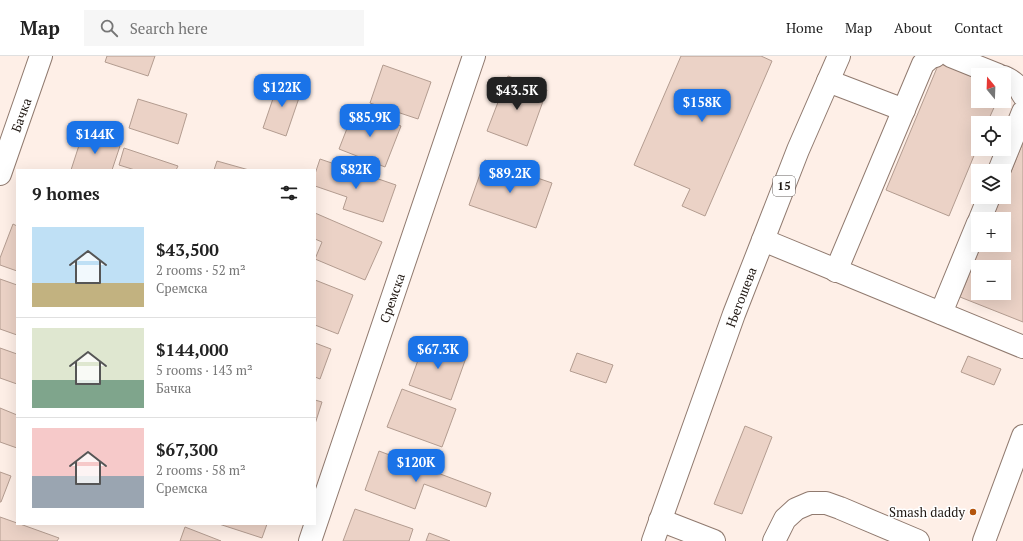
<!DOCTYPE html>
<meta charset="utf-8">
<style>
:root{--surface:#fff;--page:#f6f6f6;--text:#222;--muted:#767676;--line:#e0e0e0;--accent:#1a73e8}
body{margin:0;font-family:"PT Serif",serif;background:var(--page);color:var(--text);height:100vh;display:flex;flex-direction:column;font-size:15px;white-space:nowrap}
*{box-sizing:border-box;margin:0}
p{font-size:13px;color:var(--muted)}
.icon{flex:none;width:22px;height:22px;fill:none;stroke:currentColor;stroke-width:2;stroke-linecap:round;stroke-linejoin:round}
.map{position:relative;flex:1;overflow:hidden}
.panel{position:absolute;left:16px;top:113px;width:300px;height:356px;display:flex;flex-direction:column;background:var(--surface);border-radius:0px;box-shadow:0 4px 16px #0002}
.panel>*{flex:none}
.needle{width:26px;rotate:341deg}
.controls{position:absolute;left:971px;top:12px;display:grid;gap:8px}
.controls a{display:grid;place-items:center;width:40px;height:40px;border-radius:0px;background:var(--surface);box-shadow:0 4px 16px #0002;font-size:20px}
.price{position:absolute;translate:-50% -34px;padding:0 9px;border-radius:8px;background:var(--accent);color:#fff;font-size:13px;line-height:26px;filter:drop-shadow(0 1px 2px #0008)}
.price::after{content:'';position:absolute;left:50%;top:24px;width:12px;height:9px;margin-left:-6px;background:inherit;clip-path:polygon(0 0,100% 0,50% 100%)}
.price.on{background:#222;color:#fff}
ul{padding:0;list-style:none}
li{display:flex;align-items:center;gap:12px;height:100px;padding:0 16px}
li+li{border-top:1px solid var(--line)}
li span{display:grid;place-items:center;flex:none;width:112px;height:80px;border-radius:0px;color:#555}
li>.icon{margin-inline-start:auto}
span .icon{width:48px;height:48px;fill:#fffc;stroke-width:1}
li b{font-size:17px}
h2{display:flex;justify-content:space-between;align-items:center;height:48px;padding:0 16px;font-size:17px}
header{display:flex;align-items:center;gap:24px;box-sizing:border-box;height:56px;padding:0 20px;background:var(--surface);border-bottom:1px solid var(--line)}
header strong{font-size:19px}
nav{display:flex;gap:22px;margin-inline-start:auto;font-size:14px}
.search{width:280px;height:36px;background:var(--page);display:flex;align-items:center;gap:10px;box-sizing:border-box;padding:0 14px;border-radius:0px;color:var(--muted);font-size:15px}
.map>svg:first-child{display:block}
.building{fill:#ebd2c6;stroke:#b39c90;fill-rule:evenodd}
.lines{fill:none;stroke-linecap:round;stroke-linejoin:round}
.minor-casing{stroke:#907a6f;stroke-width:24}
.major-casing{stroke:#907a6f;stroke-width:24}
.minor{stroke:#fff;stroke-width:22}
.major{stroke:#fff;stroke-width:22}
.poi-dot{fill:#b4540b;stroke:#fff;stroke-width:1.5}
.labels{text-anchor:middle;stroke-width:3;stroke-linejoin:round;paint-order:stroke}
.shield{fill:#fff;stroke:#635d5a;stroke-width:1}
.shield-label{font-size:12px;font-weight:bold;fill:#201813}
.street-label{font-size:13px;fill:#201813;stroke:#fff}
.poi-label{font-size:13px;fill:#201813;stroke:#fff;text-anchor:end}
</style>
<header>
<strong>Map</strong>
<div class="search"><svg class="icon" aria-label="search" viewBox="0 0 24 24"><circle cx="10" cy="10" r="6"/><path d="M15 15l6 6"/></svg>Search here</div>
<nav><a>Home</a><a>Map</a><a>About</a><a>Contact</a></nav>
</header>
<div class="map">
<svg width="1023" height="485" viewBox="0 0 1023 485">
<rect width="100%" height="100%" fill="#feefe7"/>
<g class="building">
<polygon points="107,0 155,0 148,20 105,6"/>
<polygon points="681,0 761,0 772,5 705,160 682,150 690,133 634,109"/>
<polygon points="939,7 978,23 978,45 997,45 987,67 978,67 978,90 949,160 886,134"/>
<polygon points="383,9 431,26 418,63 370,47"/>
<polygon points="508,20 547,34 527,90 487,75"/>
<polygon points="279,25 302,33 286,80 263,72"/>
<polygon points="138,43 187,58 178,88 129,72"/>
<polygon points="355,52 401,70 385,111 339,93"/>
<polygon points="83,77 120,90 112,114 71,114"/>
<path d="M1023,86V266L960,241L981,189H1004V163H992L1001,141H1004V133ZM978,211H1004V237H978Z"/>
<polygon points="124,92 178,110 176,114 135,114 119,109"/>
<polygon points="320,103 396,129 383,166 343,153 347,141 315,130 315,118"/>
<polygon points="485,104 552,127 536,172 469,149"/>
<polygon points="217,105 249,114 214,114"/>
<polygon points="315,157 382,186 365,224 315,203 322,186 315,183"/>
<polygon points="13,168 17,170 17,215 0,209 0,202"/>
<polygon points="0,223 17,229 17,279 0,273"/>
<polygon points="315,224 353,239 338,278 315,269"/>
<polygon points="425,285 467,299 451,344 409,329"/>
<polygon points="315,287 331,293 320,323 315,321"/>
<polygon points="0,292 17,298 17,328 0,322"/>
<polygon points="577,297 613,309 606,327 570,315"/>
<polygon points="968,300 1001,313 994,329 961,316"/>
<polygon points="402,333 456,353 442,391 387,371"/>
<polygon points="315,344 322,346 315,368"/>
<polygon points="0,352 17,359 17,392 0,386"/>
<polygon points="745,370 772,381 742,458 714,448"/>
<polygon points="379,395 491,437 486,451 424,428 415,453 365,434"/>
<polygon points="0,416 11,420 1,446 0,446"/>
<polygon points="355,453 413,473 409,485 343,485"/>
<polygon points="0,461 17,467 17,468 20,468 59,482 57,485 0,485"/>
<polygon points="219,468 267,468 262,482"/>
<polygon points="185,471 221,485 180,485"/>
<polygon points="429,477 450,485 426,485"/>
</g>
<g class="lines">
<defs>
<g id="minor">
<polyline points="951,0 998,19"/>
<path d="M1004,21C1013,25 1019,30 1023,39"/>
<polyline points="828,25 904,54"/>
<polyline points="999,115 1023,56"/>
<polyline points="0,118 41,0"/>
<polyline points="980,163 989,141"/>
<polyline points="763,184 1023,291"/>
<polyline points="836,215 923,8 931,1 935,0"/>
<polyline points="941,257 978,167"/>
<polyline points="660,464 714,485"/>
<polyline points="310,485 474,0"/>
<polyline points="774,485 785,463 796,453 810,447 826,447 840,452 918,485"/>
<polyline points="984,485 1023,380"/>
</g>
<polyline id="major" points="653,485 734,258 763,184 798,94 839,0"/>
</defs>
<use href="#minor" class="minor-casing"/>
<use href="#major" class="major-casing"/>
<use href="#minor" class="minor"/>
<use href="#major" class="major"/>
</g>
<circle class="poi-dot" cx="973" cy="456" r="4"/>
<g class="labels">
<rect class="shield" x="773" y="120" width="22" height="20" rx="3"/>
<g class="shield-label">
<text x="784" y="134">15</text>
</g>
<g class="street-label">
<text transform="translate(21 59) rotate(-70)" y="5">Бачка</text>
<text transform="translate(741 241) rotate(-69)" y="5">Његошева</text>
<text transform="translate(392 242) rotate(-71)" y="5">Сремска</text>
</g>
<g class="poi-label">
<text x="965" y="461">Smash daddy</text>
</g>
</g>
</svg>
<div class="controls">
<a><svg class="needle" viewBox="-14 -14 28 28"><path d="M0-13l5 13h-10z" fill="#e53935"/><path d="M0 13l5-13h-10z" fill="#767676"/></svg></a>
<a><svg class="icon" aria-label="locate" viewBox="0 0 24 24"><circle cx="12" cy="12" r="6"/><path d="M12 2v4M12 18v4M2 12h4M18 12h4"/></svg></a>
<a><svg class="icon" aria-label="layers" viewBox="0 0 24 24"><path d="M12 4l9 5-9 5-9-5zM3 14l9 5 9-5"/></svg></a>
<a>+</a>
<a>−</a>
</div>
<b class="price" style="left:282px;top:52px">$122K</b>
<b class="price on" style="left:517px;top:55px">$43.5K</b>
<b class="price" style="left:702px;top:67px">$158K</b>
<b class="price" style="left:370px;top:82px">$85.9K</b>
<b class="price" style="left:95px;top:99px">$144K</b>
<b class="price" style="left:356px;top:134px">$82K</b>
<b class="price" style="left:510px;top:138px">$89.2K</b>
<b class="price" style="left:438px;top:314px">$67.3K</b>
<b class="price" style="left:416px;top:427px">$120K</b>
<section class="panel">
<h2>9 homes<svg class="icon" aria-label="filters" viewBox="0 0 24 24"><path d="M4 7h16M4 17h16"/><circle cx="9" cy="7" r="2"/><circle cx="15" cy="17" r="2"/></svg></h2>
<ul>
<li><span style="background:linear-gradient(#bfe0f5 70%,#c2b280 0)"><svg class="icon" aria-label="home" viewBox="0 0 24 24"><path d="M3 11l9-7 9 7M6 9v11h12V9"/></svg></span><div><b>$43,500</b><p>2 rooms · 52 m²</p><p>Сремска</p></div></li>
<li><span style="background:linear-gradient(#dfe7d0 65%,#7fa58c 0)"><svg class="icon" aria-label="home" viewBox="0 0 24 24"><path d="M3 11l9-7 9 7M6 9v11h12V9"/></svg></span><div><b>$144,000</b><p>5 rooms · 143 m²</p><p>Бачка</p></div></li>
<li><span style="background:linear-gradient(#f6c9c9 60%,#9aa5b1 0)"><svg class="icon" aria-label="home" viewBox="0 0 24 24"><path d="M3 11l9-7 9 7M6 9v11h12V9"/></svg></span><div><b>$67,300</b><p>2 rooms · 58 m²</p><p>Сремска</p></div></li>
</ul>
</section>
</div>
